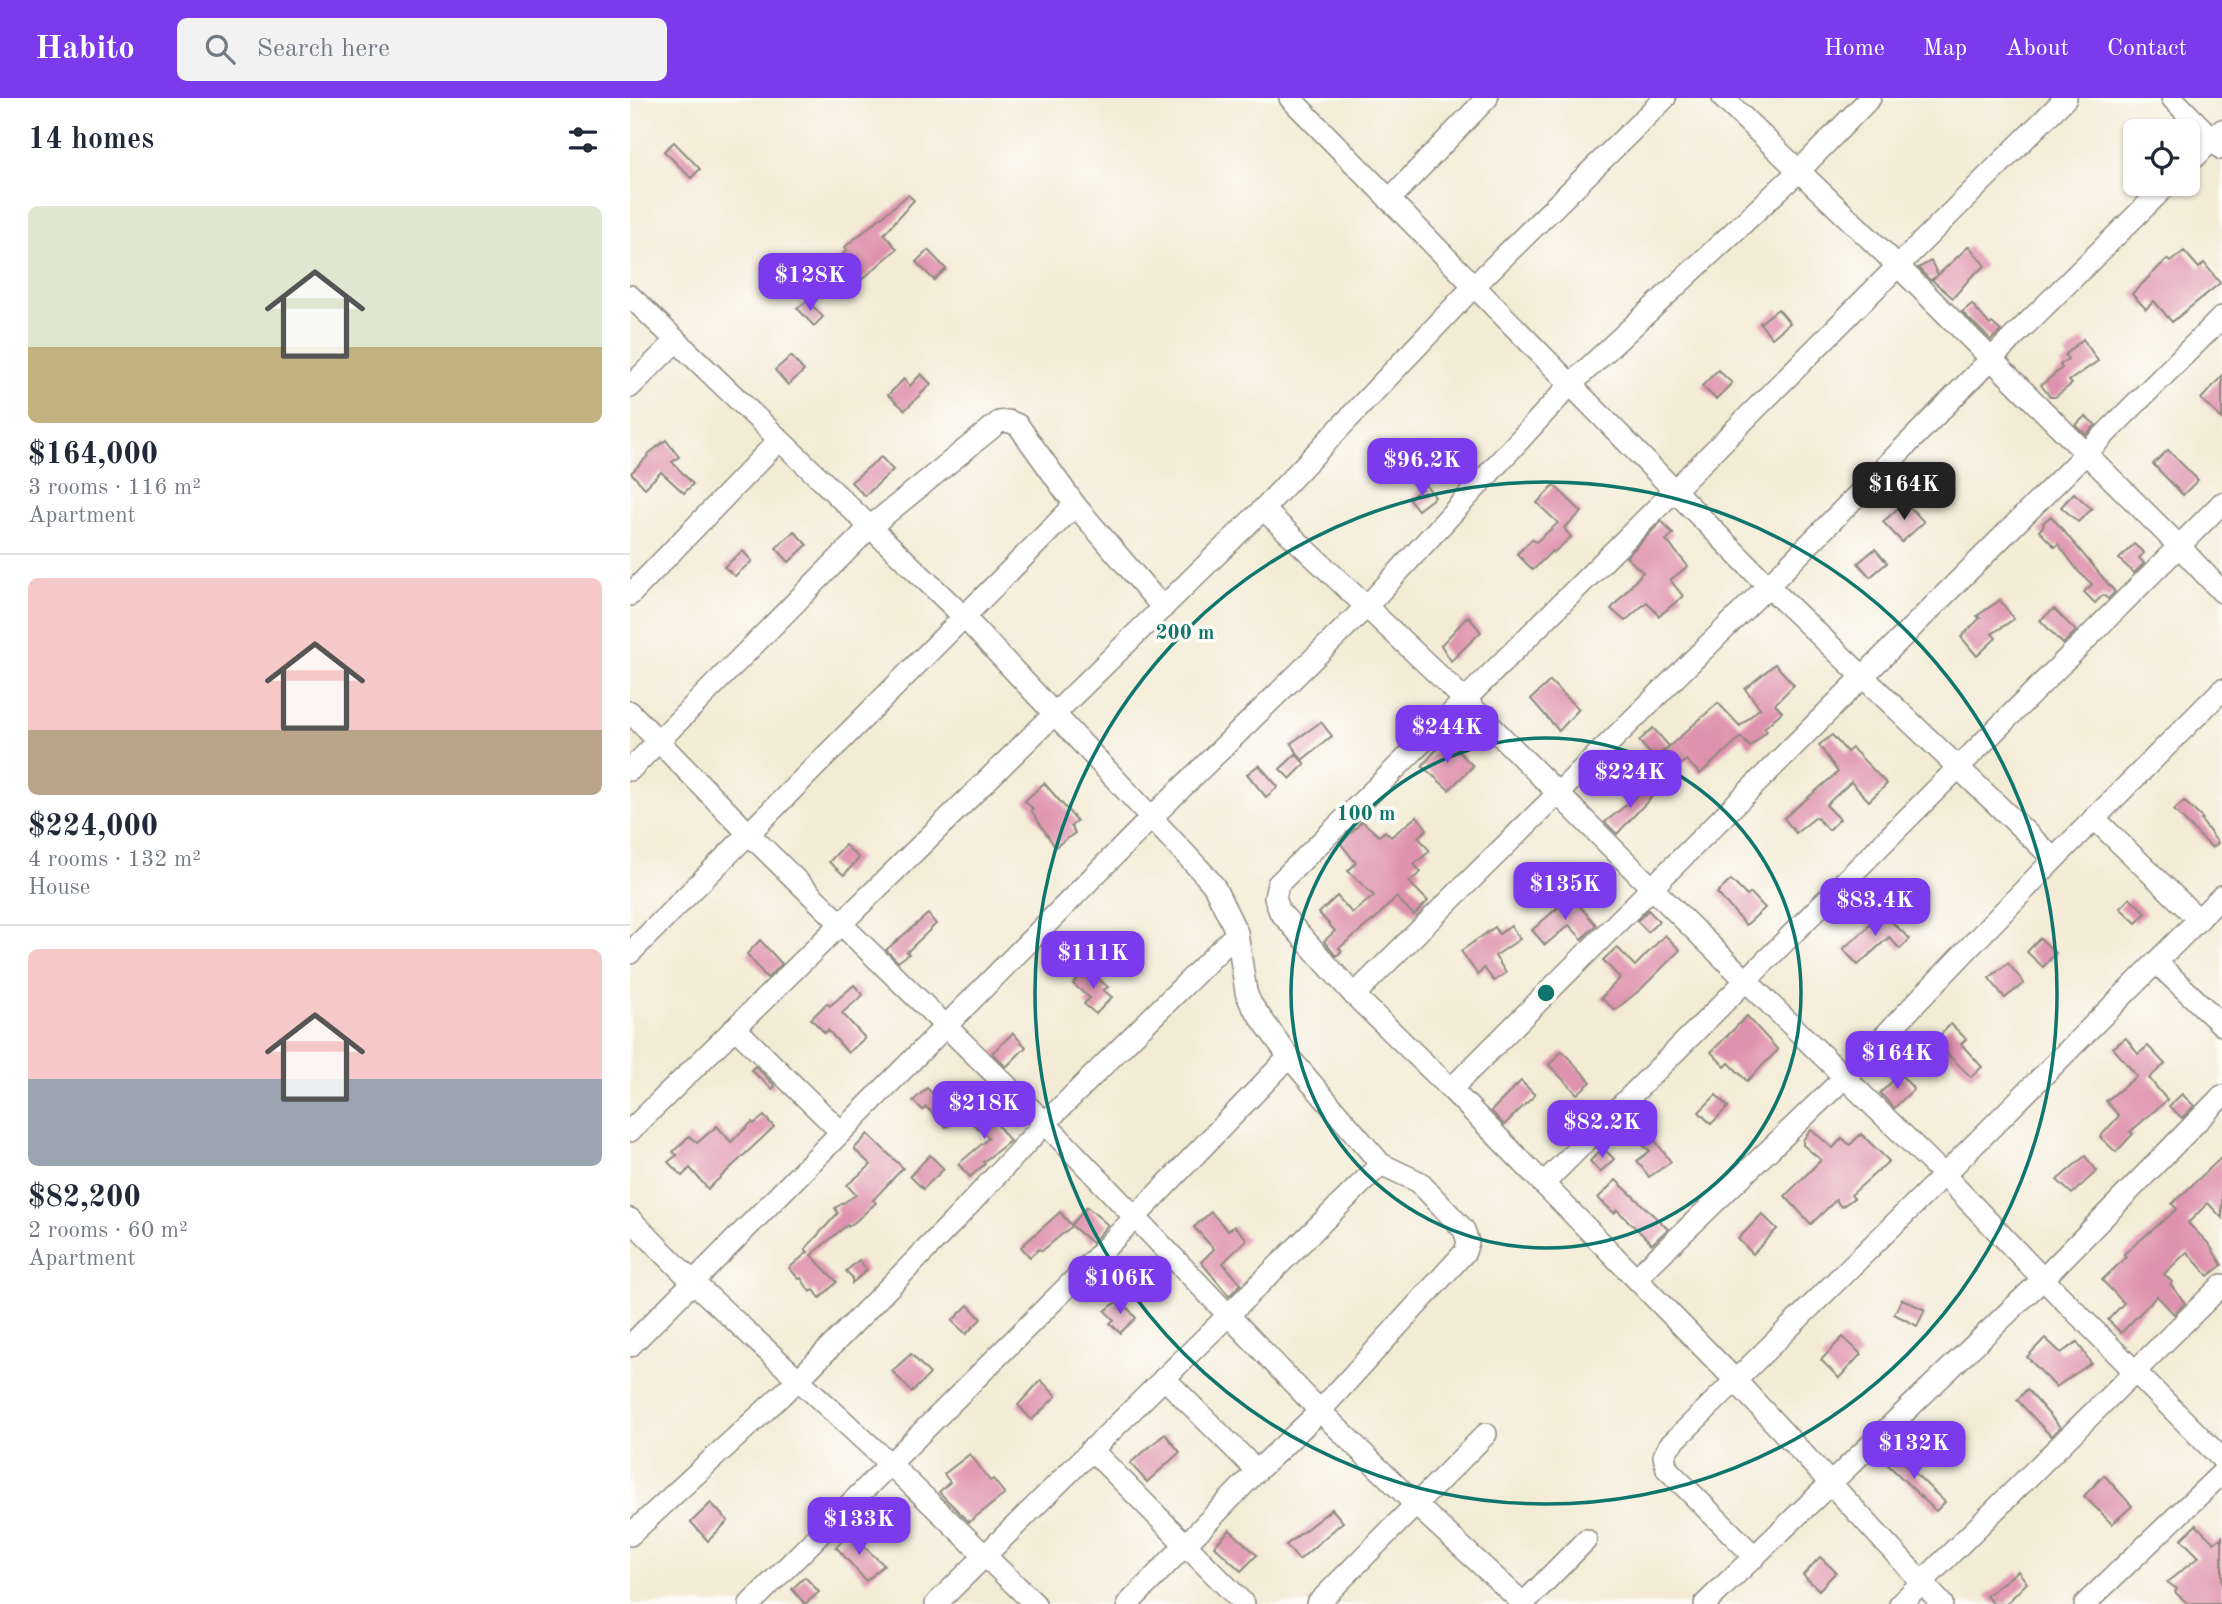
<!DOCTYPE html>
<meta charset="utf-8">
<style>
:root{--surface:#fff;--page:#f2f2f3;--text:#1f2937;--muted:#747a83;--line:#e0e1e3;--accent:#7c3aed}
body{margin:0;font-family:"Old Standard TT",serif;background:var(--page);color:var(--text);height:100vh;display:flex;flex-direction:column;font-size:26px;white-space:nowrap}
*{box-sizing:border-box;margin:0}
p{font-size:23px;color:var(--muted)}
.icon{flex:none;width:38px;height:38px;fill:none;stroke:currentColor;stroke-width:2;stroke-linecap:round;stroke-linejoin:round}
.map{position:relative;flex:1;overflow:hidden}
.side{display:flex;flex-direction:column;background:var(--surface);width:630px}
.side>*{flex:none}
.buttons{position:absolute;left:1493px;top:21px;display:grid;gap:14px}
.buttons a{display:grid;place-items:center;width:77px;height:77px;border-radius:10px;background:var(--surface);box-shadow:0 2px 5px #0004;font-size:35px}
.price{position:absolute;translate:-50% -60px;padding:0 16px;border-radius:14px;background:var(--accent);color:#fff;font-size:23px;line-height:46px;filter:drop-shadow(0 2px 4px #0008)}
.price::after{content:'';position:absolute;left:50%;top:42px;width:21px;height:16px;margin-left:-10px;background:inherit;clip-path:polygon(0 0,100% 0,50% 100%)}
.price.active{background:#222;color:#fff}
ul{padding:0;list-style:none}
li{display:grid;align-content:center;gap:14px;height:371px;padding:0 28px}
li+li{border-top:2px solid var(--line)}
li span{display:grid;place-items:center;height:217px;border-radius:10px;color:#555}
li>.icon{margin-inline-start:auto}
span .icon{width:126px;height:126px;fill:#fffc;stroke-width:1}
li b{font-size:30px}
h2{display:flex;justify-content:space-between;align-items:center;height:84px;padding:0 28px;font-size:30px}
header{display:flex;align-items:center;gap:42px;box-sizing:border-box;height:98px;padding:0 35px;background:var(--accent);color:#fff}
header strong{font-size:33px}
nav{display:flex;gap:38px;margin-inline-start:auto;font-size:24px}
.search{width:490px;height:63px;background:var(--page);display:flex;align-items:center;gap:18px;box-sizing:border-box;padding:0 24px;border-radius:10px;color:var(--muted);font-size:26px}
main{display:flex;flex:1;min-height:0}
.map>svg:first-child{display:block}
.building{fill:#df92ad}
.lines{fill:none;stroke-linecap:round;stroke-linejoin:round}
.minor-casing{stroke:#8f8b80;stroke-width:24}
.minor{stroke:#fff;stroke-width:21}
.ring{fill:none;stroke:#0f766e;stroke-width:3.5}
.centre{fill:#0f766e;stroke:#fdfcf7;stroke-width:3.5}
.ring-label{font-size:21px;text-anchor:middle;font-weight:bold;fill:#0f766e;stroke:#fdfcf7;stroke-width:7;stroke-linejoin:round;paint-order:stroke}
</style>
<header>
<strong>Habito</strong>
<div class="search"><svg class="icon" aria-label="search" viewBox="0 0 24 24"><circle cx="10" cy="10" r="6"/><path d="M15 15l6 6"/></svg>Search here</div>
<nav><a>Home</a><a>Map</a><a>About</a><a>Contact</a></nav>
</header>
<main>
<section class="side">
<h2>14 homes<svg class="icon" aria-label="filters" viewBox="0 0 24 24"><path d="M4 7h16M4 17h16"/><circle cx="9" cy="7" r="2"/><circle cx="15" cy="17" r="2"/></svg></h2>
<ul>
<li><span style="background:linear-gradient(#dfe7d0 65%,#c2b280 0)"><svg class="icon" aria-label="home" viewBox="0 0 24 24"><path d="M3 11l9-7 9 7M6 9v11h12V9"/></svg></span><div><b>$164,000</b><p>3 rooms · 116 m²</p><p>Apartment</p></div></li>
<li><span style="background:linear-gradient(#f6c9c9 70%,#b9a48a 0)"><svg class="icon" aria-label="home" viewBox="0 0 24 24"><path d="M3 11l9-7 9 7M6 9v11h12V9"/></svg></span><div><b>$224,000</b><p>4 rooms · 132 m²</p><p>House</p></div></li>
<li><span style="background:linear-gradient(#f6c9c9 60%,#9aa5b1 0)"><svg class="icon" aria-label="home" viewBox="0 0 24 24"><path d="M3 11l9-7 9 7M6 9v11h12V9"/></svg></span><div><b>$82,200</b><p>2 rooms · 60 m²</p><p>Apartment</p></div></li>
</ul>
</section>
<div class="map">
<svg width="1592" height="1506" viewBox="0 0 1592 1506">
<rect width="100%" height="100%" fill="#fdfcf7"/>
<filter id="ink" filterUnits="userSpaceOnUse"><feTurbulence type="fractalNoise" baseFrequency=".0143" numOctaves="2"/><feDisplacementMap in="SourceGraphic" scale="14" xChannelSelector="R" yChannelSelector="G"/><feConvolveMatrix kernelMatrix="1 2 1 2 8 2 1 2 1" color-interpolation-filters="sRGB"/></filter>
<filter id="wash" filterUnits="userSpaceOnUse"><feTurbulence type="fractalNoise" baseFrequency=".00686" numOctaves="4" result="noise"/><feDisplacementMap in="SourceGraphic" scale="28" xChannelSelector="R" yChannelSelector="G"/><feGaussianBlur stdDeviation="1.57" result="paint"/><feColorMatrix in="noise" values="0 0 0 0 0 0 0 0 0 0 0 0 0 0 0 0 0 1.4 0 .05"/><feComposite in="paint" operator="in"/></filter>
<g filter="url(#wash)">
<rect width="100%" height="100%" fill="#f3ebd5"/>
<g id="blocks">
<g class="building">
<polygon points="44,44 70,71 61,80 34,53"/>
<polygon points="278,97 284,102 254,136 267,151 213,198 193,178 217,152 215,149"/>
<polygon points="1339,148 1355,168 1342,178 1323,200 1302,182 1307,178 1300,182 1288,170 1301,163 1308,177"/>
<polygon points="298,152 316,171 304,182 286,164"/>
<polygon points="1554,153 1569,170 1574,165 1590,185 1542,224 1524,203 1516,211 1502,196 1537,161 1540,164"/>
<polygon points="178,203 193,219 184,228 167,210"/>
<polygon points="1342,206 1360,227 1362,225 1371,233 1361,242 1332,214"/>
<polygon points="1148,211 1160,225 1142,240 1130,225"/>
<polygon points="1453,241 1468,263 1439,283 1442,286 1425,299 1420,299 1411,287 1432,270 1430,267 1438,261 1435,257"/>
<polygon points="161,258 174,273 158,287 145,272"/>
<polygon points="1088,272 1102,285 1086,301 1072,288"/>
<polygon points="291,276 301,286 275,312 258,297 274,281 280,288"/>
<polygon points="1592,278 1592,321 1571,301"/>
<polygon points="1455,318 1466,327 1456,337 1446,327"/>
<polygon points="36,342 49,359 42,364 63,386 54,395 31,374 15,390 1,375 18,358 17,357"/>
<polygon points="1538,352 1568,382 1553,397 1523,366"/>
<polygon points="251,359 263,372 235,398 221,384"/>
<polygon points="796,387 805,399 788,412 779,401"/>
<polygon points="924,387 952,414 934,430 941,439 923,455 922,453 903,472 887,456 902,441 906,444 928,425 907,405"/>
<polygon points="1444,395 1462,411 1448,424 1431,409"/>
<polygon points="1275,404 1294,424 1272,444 1253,424"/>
<polygon points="1421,418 1485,494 1478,501 1473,497 1465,505 1454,494 1462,486 1449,474 1428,446 1425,449 1409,433 1414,427 1413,425"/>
<polygon points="1032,423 1043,436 1036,442 1058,468 1040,482 1053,498 1029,518 1017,504 995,523 981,511 1013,474 996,459"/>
<polygon points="164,433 177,447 159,464 146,450"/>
<polygon points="1504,446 1514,455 1509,460 1514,465 1504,475 1489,461"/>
<polygon points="1245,451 1257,465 1240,479 1228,465"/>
<polygon points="113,453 122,463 105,478 94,469"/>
<polygon points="1370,502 1384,521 1362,536 1366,540 1347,558 1331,539 1350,520 1347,518"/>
<polygon points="1424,511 1446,533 1433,546 1410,522"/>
<polygon points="838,518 851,534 821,563 811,547"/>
<polygon points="1145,566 1164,587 1145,606 1152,614 1134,630 1137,633 1120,649 1111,639 1070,676 1056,662 1048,669 1034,653 1088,605 1110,628 1130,610 1115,591"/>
<polygon points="920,583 949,611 929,633 901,601"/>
<polygon points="691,624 702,638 672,662 661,645"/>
<polygon points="1023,630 1039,648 1025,661 1009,643"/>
<polygon points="1202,637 1217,654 1222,650 1257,686 1239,703 1221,684 1196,707 1210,721 1199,732 1186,719 1166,735 1154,720 1208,674 1189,647"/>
<polygon points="816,641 843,668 819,692 792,668"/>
<polygon points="666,656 675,666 660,681 650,671"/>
<polygon points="629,667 648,689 636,699 617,676"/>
<polygon points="414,685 447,723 441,728 445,735 425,749 401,712 403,711 395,703"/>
<polygon points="1021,687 1027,693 987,736 975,724"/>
<polygon points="1554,703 1573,721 1571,722 1588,745 1582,750 1544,712"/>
<polygon points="787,718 797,731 788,739 800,753 784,766 791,774 779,784 798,803 784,817 766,799 746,820 709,850 712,853 706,858 694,843 705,833 689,815 707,798 722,815 744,798 718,773 726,765 711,746 732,723 749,738 755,733 761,739"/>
<polygon points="215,747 229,760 214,777 199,764"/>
<polygon points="1101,782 1117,798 1121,795 1135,810 1116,827 1087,795"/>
<polygon points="941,798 966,827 952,841 939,827 915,847 902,832"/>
<polygon points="1500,800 1516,815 1506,825 1490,810"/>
<polygon points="1018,812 1029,823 1018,834 1007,823"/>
<polygon points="1250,813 1280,841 1270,851 1259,839 1228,867 1213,851 1235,832"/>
<polygon points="298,816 306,826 277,854 279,856 268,864 256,852"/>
<polygon points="881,828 890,841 865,858 876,875 864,883 854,870 848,877 831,853 865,829 869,836"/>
<polygon points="1035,837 1050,852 1011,891 985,912 971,900 990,880 973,862 987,849 1005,868"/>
<polygon points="1410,840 1426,855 1413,869 1397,854"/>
<polygon points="130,842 152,866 137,880 117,856"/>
<polygon points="1378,865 1394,885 1375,900 1359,880"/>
<polygon points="457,871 478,889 473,892 482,899 466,916 454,906 460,900 443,886"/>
<polygon points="224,887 233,897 212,915 235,940 218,955 198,932 195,935 181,921 197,905 200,908"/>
<polygon points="1117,918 1148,952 1117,983 1099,965 1095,969 1081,954"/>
<polygon points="1321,926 1336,941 1331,946 1352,969 1341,979 1304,943"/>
<polygon points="383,935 396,949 376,969 362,955"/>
<polygon points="1496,940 1508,956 1518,948 1535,966 1519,980 1537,1002 1500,1034 1503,1036 1486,1054 1470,1039 1489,1018 1476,1003 1507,978 1483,950"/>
<polygon points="932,953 961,984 947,996 919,967"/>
<polygon points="125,968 145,988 142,991 121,972"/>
<polygon points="1270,976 1284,991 1264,1010 1250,995"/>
<polygon points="891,983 905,997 874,1027 861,1013"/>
<polygon points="297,990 310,1004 317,998 332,1014 316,1029 296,1009 293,1012 283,1003"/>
<polygon points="1552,996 1564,1008 1552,1020 1539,1008"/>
<polygon points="1086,997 1098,1009 1081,1026 1069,1014"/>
<polygon points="344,1008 353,1017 357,1013 380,1043 353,1064 355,1066 340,1079 328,1066 359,1040 335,1018"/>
<polygon points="134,1018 144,1029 78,1091 60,1070 52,1078 38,1064 47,1057 43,1054 59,1038 67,1045 87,1028 101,1044 122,1024 124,1026"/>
<polygon points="1009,1021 1041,1064 1019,1079 1007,1063 1020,1053 998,1035"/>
<polygon points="1181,1032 1203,1050 1212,1040 1220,1047 1231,1036 1259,1063 1221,1097 1224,1100 1211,1109 1206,1102 1181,1126 1155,1098 1191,1062 1173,1047 1173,1042"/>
<polygon points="238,1036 273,1070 243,1102 246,1105 226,1123 218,1129 217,1127 181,1157 207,1184 190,1200 184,1192 180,1194 171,1180 169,1181 159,1170 178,1154 175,1151 208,1115 205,1110 226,1097 217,1087 241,1067 224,1051"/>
<polygon points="973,1050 984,1061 970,1074 960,1063"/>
<polygon points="300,1057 314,1071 293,1091 280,1078"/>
<polygon points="1455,1058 1467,1073 1442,1096 1427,1082"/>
<polygon points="1592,1059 1592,1120 1578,1105 1558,1125 1579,1146 1592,1167 1578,1178 1557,1154 1534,1176 1542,1184 1540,1186 1555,1205 1544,1216 1527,1198 1491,1235 1478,1222 1494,1205 1472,1182 1496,1159 1494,1156 1547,1111 1542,1106"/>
<polygon points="986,1082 1038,1131 1022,1146 987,1112 984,1115 968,1100"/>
<polygon points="457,1109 478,1127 462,1145 442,1128 412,1153 409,1151 400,1159 391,1149 430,1114 441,1127"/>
<polygon points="581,1114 598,1133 604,1128 617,1141 593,1165 611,1186 599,1198 571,1164 584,1151 564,1129"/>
<polygon points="1132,1116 1147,1131 1123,1156 1108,1141"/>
<polygon points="229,1162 237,1172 222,1185 222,1179 216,1173"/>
<polygon points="490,1201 506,1220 490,1235 480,1225 484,1222 475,1213"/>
<polygon points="1272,1201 1295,1212 1287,1228 1264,1216"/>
<polygon points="338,1207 351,1221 336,1236 322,1223"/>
<polygon points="1213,1239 1231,1256 1209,1280 1191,1262"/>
<polygon points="1415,1240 1431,1255 1447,1244 1461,1265 1426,1289 1397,1259"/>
<polygon points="281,1256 300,1276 282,1294 262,1273"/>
<polygon points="411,1282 426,1298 402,1322 388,1307"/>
<polygon points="1397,1291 1430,1329 1421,1338 1387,1302"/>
<polygon points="535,1336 550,1354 517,1384 500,1365"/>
<polygon points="1262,1353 1315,1404 1306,1413 1253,1362"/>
<polygon points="340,1356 360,1383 363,1381 375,1396 339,1424 309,1394 320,1384 314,1376"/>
<polygon points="1474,1377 1502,1408 1482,1426 1454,1398"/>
<polygon points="81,1405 98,1423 78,1443 61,1424"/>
<polygon points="702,1411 713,1424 669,1462 656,1447"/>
<polygon points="1566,1427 1584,1445 1592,1439 1592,1506 1558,1506 1545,1494 1547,1491 1537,1484 1569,1459 1551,1441"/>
<polygon points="600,1432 627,1457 611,1473 584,1448"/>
<polygon points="219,1435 254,1467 236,1483 206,1449"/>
<polygon points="1190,1459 1206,1474 1189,1492 1173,1477"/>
<polygon points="1388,1473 1397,1485 1376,1506 1364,1506 1356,1498"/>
<polygon points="175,1479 189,1494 175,1506 162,1491"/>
</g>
</g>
</g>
<g filter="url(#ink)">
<use href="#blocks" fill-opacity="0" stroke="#8f8b80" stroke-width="2"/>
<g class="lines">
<defs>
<g id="minor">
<polyline points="660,0 1138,488 1424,761"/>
<polyline points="1093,0 1267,167 1549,448 1592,494"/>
<polyline points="1542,0 1592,51"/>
<polyline points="1558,66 1592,32"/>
<polyline points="759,102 857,0"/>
<polyline points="0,198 334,519 574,776 584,788 607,835 616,894 621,906 659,959 751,1066 789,1084 834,1132 838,1144 835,1154 690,1313 627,1373 498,1506"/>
<polyline points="0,289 46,243"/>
<polyline points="633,411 836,603 1023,791 1314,1077 1413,1181 1592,1361"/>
<polyline points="0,497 149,342"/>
<polyline points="0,614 118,735 415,1025 690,1313 786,1407 894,1506"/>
<polyline points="0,672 240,429 369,324 378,323 388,327 445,407 533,510"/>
<polyline points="1464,720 1569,822"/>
<polyline points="0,855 445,407"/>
<polyline points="1527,865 1592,927"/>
<polyline points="724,897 1138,488 1360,262 1538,86"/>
<polyline points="105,930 211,1034"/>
<polyline points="821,991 1592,219"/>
<polyline points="0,1033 633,411 844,188 1035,0"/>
<polyline points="913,1086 1592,405"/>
<polyline points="0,1121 64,1185 261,1367 405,1506"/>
<polyline points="1006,1180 1215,979 1424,761 1592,592"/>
<polyline points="0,1248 522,719 737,508 940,287 1170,72 1240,0"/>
<polyline points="534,1280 627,1373"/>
<polyline points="461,1351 614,1506"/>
<polyline points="0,1437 168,1282 323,1124 415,1025 607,835"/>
<polyline points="1125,1459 1037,1371 1034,1358 1039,1348 1314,1077 1592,798"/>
<polyline points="120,1506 459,1167 659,959"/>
<polyline points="306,1506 751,1066"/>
<polyline points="687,1506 856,1336"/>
<polyline points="893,1506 956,1442"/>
<polyline points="1075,1506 1413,1181 1592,998"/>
<polyline points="1270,1506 1592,1187"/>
<path d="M1312,1506L1105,1282L821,991L724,897L650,814L645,800L648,786C914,527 1173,261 1436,0"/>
<polyline points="1455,1506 1592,1375"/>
</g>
</defs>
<use href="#minor" class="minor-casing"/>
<use href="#minor" class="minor"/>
</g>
</g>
<g class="ring">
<circle cx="916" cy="895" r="255"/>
<circle cx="916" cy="895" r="511"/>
</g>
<circle cx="916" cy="895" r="10" class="centre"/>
<g class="ring-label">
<text x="555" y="541">200 m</text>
<text x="736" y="722">100 m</text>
</g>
</svg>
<div class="buttons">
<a><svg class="icon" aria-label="locate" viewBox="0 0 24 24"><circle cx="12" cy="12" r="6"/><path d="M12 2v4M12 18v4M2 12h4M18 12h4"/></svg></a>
</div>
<b class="price" style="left:180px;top:215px">$128K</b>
<b class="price" style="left:792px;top:400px">$96.2K</b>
<b class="price active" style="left:1274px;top:424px">$164K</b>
<b class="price" style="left:817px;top:667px">$244K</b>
<b class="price" style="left:1000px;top:712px">$224K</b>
<b class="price" style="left:935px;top:824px">$135K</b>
<b class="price" style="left:1245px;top:840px">$83.4K</b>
<b class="price" style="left:463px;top:893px">$111K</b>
<b class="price" style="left:1267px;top:993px">$164K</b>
<b class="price" style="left:354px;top:1043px">$218K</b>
<b class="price" style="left:972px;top:1062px">$82.2K</b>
<b class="price" style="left:490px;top:1218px">$106K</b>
<b class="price" style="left:1284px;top:1383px">$132K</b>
<b class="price" style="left:229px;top:1459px">$133K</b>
</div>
</main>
